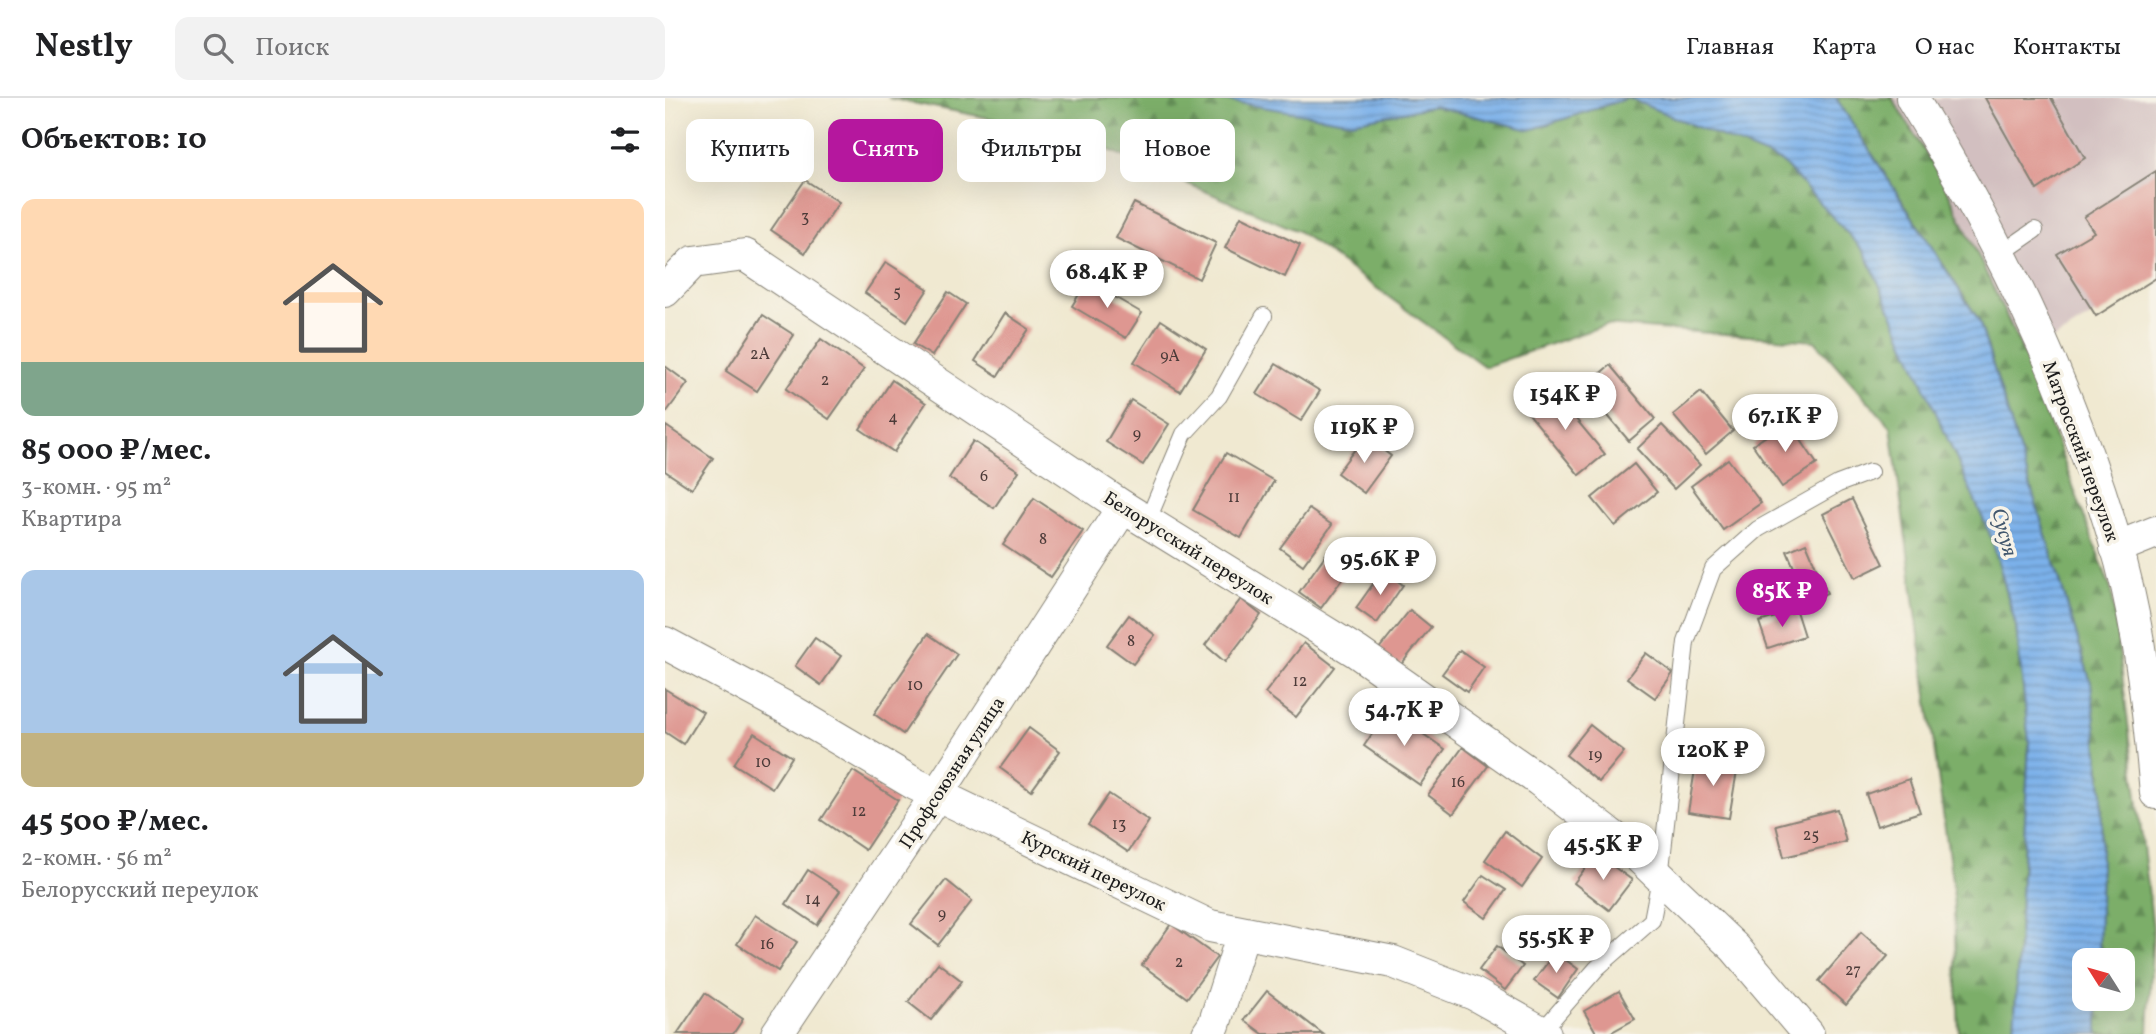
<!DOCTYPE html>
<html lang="ru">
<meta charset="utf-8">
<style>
:root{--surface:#fff;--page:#f2f2f2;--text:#202124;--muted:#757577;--line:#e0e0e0;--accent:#b5179e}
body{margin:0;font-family:Vollkorn,serif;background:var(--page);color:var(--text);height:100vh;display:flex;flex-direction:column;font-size:26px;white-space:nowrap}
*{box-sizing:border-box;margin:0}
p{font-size:23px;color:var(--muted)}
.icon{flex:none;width:38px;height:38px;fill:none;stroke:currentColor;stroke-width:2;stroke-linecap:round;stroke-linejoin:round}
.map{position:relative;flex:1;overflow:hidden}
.panel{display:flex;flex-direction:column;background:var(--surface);width:665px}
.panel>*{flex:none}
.top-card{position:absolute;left:21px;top:21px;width:665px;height:63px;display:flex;gap:14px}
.needle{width:46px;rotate:307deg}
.tools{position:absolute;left:1407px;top:850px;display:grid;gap:14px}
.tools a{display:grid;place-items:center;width:63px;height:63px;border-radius:14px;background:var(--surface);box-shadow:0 7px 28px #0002;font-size:35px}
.price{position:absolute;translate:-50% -60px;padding:0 16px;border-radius:24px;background:#fff;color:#222;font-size:23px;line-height:46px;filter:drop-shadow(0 2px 4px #0008)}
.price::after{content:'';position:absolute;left:50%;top:42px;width:21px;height:16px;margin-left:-10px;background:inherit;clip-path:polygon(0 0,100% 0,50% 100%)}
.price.active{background:var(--accent);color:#fff}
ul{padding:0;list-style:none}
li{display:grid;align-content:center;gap:14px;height:371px;padding:0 21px}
li span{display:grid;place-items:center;height:217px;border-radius:14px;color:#555}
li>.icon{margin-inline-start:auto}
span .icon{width:126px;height:126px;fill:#fffc;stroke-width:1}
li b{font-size:30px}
h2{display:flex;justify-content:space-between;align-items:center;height:84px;padding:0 21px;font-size:30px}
.tag{padding:0 24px;border-radius:14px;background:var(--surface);box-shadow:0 7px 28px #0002;font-size:24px;line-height:63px}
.tag.active{background:var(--accent);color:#fff}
header{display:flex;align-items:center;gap:42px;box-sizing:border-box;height:98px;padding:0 35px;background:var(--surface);border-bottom:2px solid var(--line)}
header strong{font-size:33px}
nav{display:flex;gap:38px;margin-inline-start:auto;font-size:24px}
.search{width:490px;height:63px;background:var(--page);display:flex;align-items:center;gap:18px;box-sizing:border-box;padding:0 24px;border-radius:14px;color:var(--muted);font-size:26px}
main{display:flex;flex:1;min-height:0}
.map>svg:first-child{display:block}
.industrial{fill:#d2bfc0}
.forest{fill:url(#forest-firs);stroke:#4c6542;stroke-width:2}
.water{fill:url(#water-rules);stroke:#4c6683;stroke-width:2}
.building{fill:#de9791}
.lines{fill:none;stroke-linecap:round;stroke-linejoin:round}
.service-casing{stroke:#868276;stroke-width:18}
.minor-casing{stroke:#868276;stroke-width:34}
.service{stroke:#fff;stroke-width:16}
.minor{stroke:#fff;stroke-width:32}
.labels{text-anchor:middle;stroke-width:7;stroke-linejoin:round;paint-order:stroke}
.number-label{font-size:16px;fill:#4c3b39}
.street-label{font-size:19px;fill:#1c1c1c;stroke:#f7f3e8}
.water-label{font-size:21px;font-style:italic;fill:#42586e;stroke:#f7f3e8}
</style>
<header>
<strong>Nestly</strong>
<div class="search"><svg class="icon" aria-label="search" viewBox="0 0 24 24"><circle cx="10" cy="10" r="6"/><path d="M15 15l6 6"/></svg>Поиск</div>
<nav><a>Главная</a><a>Карта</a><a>О нас</a><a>Контакты</a></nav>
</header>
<main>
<section class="panel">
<h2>Объектов: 10<svg class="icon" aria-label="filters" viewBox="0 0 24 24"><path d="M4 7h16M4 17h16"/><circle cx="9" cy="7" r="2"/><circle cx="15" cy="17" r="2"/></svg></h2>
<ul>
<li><span style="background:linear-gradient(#ffd9b3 75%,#7fa58c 0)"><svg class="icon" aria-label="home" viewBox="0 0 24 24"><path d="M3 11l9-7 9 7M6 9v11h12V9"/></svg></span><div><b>85 000 ₽/мес.</b><p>3-комн. · 95 m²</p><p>Квартира</p></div></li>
<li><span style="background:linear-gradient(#a9c7e8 75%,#c2b280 0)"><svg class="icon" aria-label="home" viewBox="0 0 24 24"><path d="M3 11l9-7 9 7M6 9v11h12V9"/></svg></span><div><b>45 500 ₽/мес.</b><p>2-комн. · 56 m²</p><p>Белорусский переулок</p></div></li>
</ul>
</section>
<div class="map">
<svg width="1491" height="936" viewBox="0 0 1491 936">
<defs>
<pattern id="forest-firs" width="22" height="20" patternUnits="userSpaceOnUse" patternTransform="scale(1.75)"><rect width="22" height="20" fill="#7bae69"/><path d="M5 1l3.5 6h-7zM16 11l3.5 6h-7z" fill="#648d56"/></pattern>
<pattern id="water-rules" width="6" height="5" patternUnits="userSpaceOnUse" patternTransform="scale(1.75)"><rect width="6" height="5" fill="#7bb1ea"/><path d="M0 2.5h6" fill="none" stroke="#648fbd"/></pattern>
</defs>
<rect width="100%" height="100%" fill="#f7f3e8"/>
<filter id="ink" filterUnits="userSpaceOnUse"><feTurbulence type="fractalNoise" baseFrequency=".0143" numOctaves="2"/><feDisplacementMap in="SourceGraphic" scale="14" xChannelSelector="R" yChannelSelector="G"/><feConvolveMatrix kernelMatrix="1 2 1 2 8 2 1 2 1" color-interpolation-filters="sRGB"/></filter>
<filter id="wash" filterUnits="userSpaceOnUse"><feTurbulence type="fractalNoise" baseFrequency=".00686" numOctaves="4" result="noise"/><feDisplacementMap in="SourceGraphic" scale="28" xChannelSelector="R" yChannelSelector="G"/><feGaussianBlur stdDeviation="1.57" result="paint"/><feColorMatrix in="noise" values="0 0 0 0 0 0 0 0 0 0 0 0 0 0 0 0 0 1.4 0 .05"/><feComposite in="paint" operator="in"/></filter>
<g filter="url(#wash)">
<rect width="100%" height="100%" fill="#f0e9d1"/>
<polygon class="industrial" points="1227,0 1491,0 1491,180 1360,258 1278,83"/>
<g class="forest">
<polygon points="223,0 545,0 687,24 769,8 865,32 963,0 1117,64 1200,154 1327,441 1351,528 1364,644 1349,936 1294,936 1288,790 1226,329 1150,243 940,227 820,269 633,133 409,37"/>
<polygon points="1171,0 1227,0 1278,83 1360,258 1447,494 1488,830 1483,936 1433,936 1433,901 1458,901 1458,863 1434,863 1437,694 1426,585 1395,483 1314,222"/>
</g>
<polygon class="water" points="545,0 1171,0 1314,223 1395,483 1426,585 1437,694 1434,863 1419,863 1419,901 1433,901 1433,936 1349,936 1364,644 1351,528 1327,441 1200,154 1117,64 963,0 865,32 769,8 687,24"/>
<g id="blocks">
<g class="building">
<polygon points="1320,0 1386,0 1420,60 1372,92"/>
<polygon points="1491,73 1491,180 1431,218 1392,156 1429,134 1419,119"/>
<polygon points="140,82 174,104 140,155 106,132"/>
<polygon points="469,105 551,145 534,181 451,140"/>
<polygon points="576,118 635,147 620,179 560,150"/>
<polygon points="221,164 263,191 242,223 200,195"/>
<polygon points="422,183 477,215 461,240 407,208"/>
<polygon points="283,194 301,206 267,258 248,246"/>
<polygon points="340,215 364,231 333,278 310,263"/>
<polygon points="98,217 129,237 92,293 61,273"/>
<polygon points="496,222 541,251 515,293 469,264"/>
<polygon points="156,241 199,271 164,321 121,291"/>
<polygon points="611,266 655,293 636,323 592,296"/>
<polygon points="945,267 990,321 964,343 919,289"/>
<polygon points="0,268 23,285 0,316"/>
<polygon points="227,282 261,305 229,354 195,331"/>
<polygon points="886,291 940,356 914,377 860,311"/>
<polygon points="1036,294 1068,333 1041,356 1008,317"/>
<polygon points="466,302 504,326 478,367 441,344"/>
<polygon points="1123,323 1152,366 1117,389 1088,347"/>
<polygon points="997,327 1035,367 1009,391 972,351"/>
<polygon points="1,328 48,360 27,391 0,373"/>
<polygon points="700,338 726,358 699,395 672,375"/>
<polygon points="308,343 354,373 329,410 284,380"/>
<polygon points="561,355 609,383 576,440 528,412"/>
<polygon points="1063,361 1096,405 1058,432 1026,388"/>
<polygon points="969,366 992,394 950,428 927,400"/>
<polygon points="369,400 418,433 386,479 338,447"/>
<polygon points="1187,401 1219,466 1190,480 1158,416"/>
<polygon points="644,411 667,427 638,467 615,450"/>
<polygon points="1141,445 1162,495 1143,503 1122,453"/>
<polygon points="664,452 686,469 656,510 634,494"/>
<polygon points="718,472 738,487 712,525 691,510"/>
<polygon points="576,501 596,517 560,564 540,547"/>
<polygon points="745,512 766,529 734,569 713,552"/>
<polygon points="1131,513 1139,538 1103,550 1094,524"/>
<polygon points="464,517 490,537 468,566 442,547"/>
<polygon points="263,536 292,556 238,636 209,616"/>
<polygon points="150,540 176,558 156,587 130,568"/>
<polygon points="639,545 670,569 631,619 600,595"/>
<polygon points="795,552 819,569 802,594 777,576"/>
<polygon points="981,555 1008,575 990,600 962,580"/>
<polygon points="0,591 38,614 18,646 0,634"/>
<polygon points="723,612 780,651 755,687 699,648"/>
<polygon points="925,627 959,654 934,684 901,657"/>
<polygon points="364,630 395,653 366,693 335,670"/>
<polygon points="89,635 127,659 107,690 69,666"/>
<polygon points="798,649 823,668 788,716 763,697"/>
<polygon points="1032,660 1073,667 1064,720 1023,714"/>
<polygon points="188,673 233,702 200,752 156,722"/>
<polygon points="1244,681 1255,714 1212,728 1201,696"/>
<polygon points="444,696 484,723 463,754 423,727"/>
<polygon points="1172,711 1181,744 1119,759 1111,727"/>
<polygon points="840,733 877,761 857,789 820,762"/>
<polygon points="931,756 967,782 944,812 909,785"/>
<polygon points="143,772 175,793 152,827 121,806"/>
<polygon points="818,777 841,792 821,820 799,804"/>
<polygon points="281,782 307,803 273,847 246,826"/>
<polygon points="90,817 132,844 113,873 72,846"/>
<polygon points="506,826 552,859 522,900 477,867"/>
<polygon points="1196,834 1223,858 1181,907 1154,883"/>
<polygon points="832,848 858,868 840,892 814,872"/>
<polygon points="890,854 913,871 893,900 869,883"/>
<polygon points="273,865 297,883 266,922 243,904"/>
<polygon points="602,893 658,936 598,936 579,922"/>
<polygon points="954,893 970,921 943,936 932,936 919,913"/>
<polygon points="40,895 78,921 68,936 12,936"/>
</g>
</g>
</g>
<g filter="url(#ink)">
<use href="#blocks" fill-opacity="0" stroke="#868276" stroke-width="2"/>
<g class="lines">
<defs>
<g id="service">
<polyline points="1334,157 1370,132"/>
<polyline points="482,424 519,336 554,298 599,218"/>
<polyline points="878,932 932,870 987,822 995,780 1021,544 1048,471 1093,431 1173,386 1205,374"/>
</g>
<g id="minor">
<path d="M1247,0C1336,144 1411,300 1456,464C1476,539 1484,617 1491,695"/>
<polyline points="0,193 28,164 80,157 458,409 692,554 874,682 972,757 1070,850 1143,936"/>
<polyline points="1451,450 1491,434"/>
<polyline points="0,545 125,612 250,686 545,828 728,864 809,896 880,936"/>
<polyline points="112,936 283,680 458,409"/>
<polyline points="543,936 549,927 578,835"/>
</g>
</defs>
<use href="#service" class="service-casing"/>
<use href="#minor" class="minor-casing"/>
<use href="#service" class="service"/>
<use href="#minor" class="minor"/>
</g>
</g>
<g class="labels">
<g class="number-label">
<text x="140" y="124">3</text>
<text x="232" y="199">5</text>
<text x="95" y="261">2А</text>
<text x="505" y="263">9А</text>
<text x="160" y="287">2</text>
<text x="228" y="324">4</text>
<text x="472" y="341">9</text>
<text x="319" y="383">6</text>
<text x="569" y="404">11</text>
<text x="378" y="446">8</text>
<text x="466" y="548">8</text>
<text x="635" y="588">12</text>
<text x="250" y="592">10</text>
<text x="930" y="662">19</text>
<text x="98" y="669">10</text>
<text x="793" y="689">16</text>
<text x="194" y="718">12</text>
<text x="454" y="731">13</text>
<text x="1146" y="742">25</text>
<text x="148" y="806">14</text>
<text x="277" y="821">9</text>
<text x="102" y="851">16</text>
<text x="514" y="869">2</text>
<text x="1188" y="877">27</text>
</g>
<g class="street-label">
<text transform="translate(1417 353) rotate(70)" y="7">Матросский переулок</text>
<text transform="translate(524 449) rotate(32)" y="7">Белорусский переулок</text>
<text transform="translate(286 674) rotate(-57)" y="7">Профсоюзная улица</text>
<text transform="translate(429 772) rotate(26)" y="7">Курский переулок</text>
</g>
<g class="water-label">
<text transform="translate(1340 434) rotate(75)" y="7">Сусуя</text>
</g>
</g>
</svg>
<div class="tools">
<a><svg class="needle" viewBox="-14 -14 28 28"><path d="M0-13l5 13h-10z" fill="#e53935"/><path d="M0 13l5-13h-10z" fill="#757577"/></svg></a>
</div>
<b class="price" style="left:442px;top:212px">68.4K ₽</b>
<b class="price" style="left:900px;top:334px">154K ₽</b>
<b class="price" style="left:1120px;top:356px">67.1K ₽</b>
<b class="price" style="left:699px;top:367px">119K ₽</b>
<b class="price" style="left:715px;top:499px">95.6K ₽</b>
<b class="price active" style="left:1117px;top:531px">85K ₽</b>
<b class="price" style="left:739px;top:650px">54.7K ₽</b>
<b class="price" style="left:1048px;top:690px">120K ₽</b>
<b class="price" style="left:938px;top:784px">45.5K ₽</b>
<b class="price" style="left:891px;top:877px">55.5K ₽</b>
<div class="top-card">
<a class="tag">Купить</a>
<a class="tag active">Снять</a>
<a class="tag">Фильтры</a>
<a class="tag">Новое</a>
</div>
</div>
</main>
